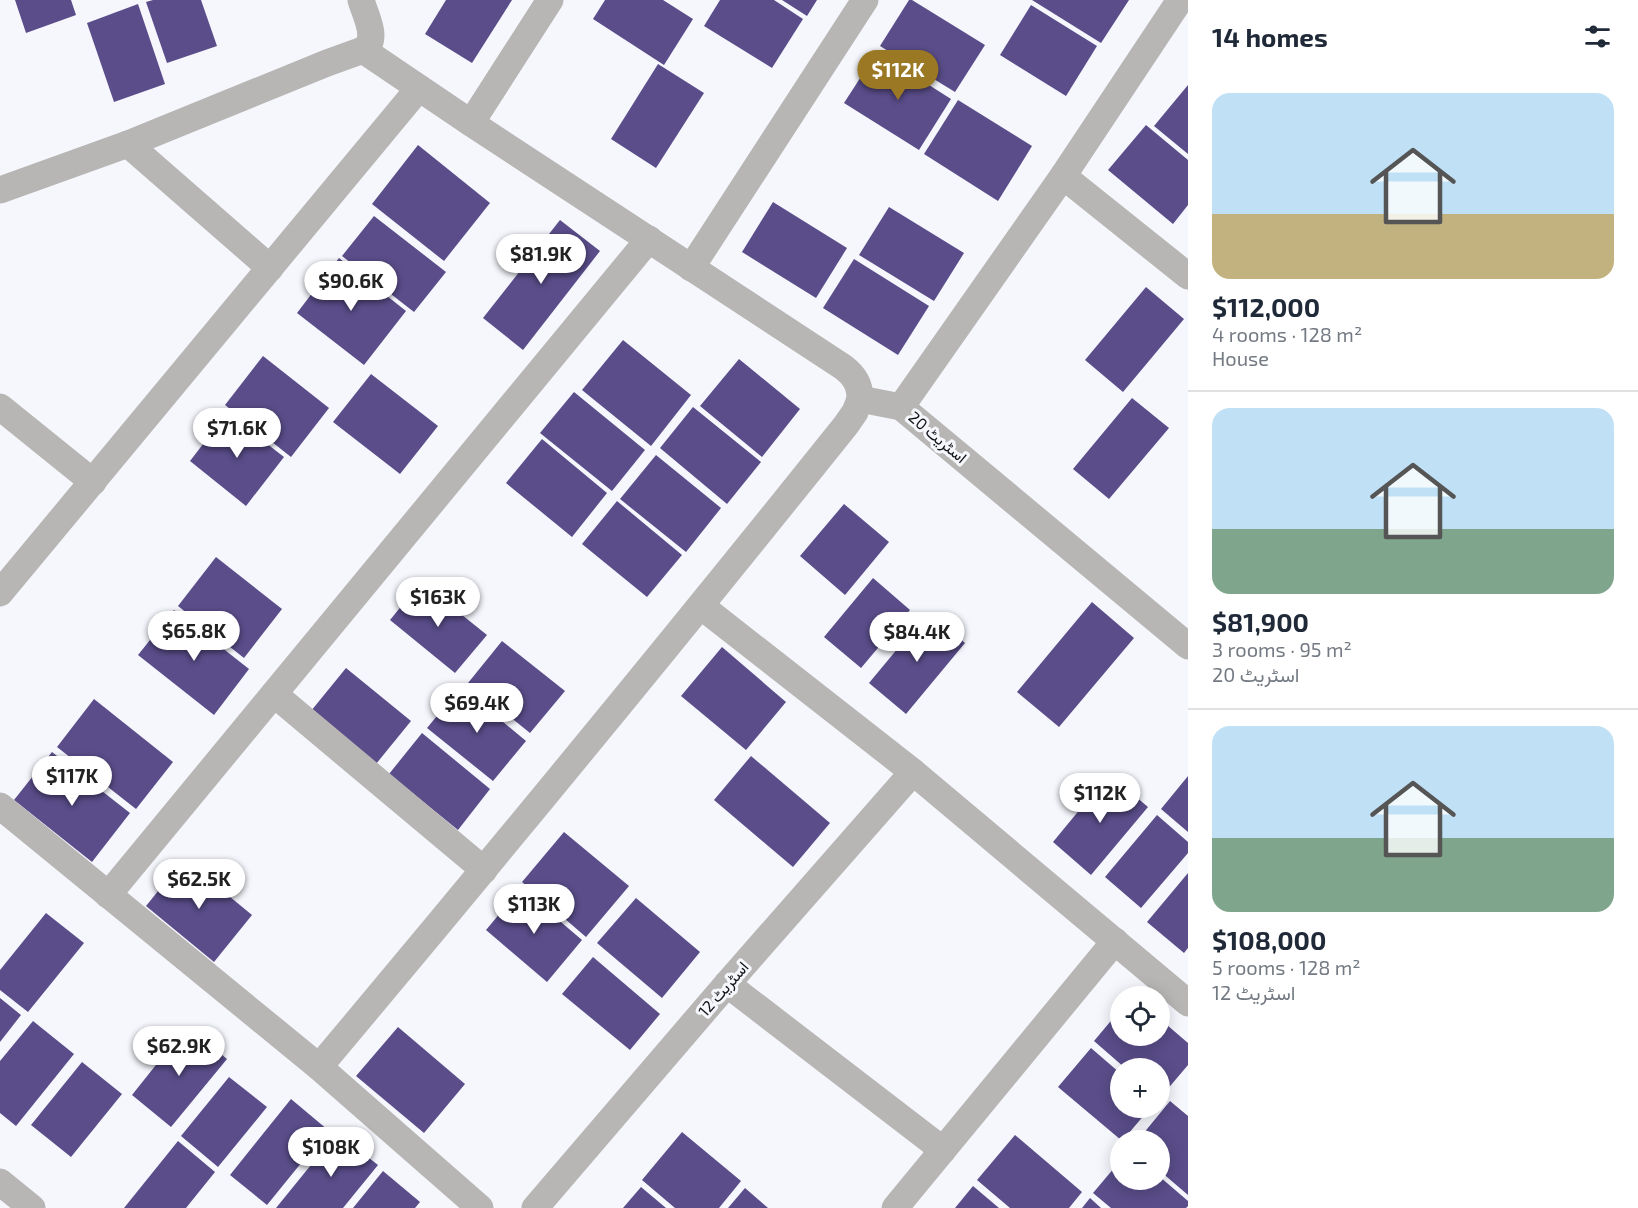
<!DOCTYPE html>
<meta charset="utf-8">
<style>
:root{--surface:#fff;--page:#f6f6f7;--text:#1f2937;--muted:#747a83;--line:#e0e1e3;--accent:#9b7924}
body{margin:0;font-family:"Exo 2",Vazirmatn,sans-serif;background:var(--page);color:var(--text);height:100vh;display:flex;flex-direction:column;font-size:22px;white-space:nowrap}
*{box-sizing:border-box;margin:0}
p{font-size:20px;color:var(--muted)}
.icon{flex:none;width:33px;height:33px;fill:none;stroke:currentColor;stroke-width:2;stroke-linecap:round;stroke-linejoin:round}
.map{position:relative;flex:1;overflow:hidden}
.details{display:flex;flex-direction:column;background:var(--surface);width:450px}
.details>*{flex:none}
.fabs{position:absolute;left:1110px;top:986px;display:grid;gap:12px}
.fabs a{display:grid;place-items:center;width:60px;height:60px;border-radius:50%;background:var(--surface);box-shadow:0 3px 15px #0003;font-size:30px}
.price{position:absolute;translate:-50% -51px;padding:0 14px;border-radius:21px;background:#fff;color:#222;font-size:20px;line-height:39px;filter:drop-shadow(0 2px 3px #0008)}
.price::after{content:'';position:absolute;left:50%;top:36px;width:18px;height:14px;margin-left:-9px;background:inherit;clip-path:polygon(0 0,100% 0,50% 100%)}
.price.selected{background:var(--accent);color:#fff}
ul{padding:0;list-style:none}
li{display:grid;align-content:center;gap:12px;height:318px;padding:0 24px}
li+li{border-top:2px solid var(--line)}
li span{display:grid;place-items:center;height:186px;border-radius:18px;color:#555}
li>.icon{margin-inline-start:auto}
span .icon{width:108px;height:108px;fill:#fffc;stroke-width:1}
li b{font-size:26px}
h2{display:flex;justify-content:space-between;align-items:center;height:72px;padding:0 24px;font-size:26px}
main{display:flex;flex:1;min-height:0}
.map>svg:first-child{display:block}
.building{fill:#5a4d8a}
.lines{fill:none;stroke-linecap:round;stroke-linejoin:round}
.minor{stroke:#b7b6b4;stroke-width:27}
.labels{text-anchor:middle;stroke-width:6;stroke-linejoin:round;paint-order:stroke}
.street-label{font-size:16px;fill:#111214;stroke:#f5f7fd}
</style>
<main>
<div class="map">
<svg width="1188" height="1208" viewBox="0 0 1188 1208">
<rect width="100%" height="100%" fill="#f5f7fd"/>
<g class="building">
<polygon points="15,0 71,0 76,15 26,33"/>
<polygon points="153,0 201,0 217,46 167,63 146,2"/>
<polygon points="446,0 512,0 472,63 425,34"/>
<polygon points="605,0 663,0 693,19 664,65 593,19"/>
<polygon points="720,0 774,0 803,19 772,68 704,26"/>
<polygon points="782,0 817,0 807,16"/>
<polygon points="909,0 912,0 985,45 955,92 880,46"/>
<polygon points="1032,0 1129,0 1101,43"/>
<polygon points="138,4 165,84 114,102 87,23"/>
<polygon points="1031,5 1097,46 1066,96 1000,55"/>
<polygon points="877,52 951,99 919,150 844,103"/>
<polygon points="658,64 704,93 656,168 611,139"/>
<polygon points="1188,85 1188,154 1154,126"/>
<polygon points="958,100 1032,146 998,201 924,154"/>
<polygon points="1146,125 1188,160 1188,205 1173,224 1108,170"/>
<polygon points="418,145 490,203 444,261 372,204"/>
<polygon points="773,202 847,248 816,298 742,252"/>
<polygon points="889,207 964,253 934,301 859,255"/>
<polygon points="374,216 446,272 414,312 342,256"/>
<polygon points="560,220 600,251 523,350 483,318"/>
<polygon points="339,258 406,311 364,365 297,313"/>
<polygon points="854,259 929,306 898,355 823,308"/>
<polygon points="1146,287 1184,319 1123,392 1085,360"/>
<polygon points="623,340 691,395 651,446 582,390"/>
<polygon points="263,356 329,408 291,457 225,405"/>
<polygon points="739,359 800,409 762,457 700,406"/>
<polygon points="371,374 438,426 400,474 333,422"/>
<polygon points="574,392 645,450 612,491 540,433"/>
<polygon points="1132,398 1169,428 1109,499 1073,469"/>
<polygon points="693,407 761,462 727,504 660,448"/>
<polygon points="227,413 284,457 246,506 190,461"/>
<polygon points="542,439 607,493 572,537 506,483"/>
<polygon points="656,455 721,508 686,552 620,499"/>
<polygon points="617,501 682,555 647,597 582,544"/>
<polygon points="844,504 889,542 845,595 800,556"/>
<polygon points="216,557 282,609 244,658 178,606"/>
<polygon points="873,578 910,610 861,668 824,637"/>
<polygon points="421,582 487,635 455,673 390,620"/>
<polygon points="1092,602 1134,638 1059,727 1017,692"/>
<polygon points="174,610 249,669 214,715 138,655"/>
<polygon points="928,612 965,643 906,714 869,683"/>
<polygon points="502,641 565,691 530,733 468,683"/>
<polygon points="722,647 786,702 746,750 681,696"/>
<polygon points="346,668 411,721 376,764 311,711"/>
<polygon points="461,687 526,741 493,781 427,728"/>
<polygon points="94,699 173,762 136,809 57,747"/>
<polygon points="422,733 490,789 458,830 389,774"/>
<polygon points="52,752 130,813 92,862 14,800"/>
<polygon points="751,756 830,823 793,867 714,800"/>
<polygon points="1109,774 1148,807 1091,875 1053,842"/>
<polygon points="1188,776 1188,832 1161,809"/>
<polygon points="1157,815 1188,842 1188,853 1141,908 1105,877"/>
<polygon points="564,832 629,886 586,937 522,882"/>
<polygon points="184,859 252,915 214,962 146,906"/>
<polygon points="1188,873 1188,948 1184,953 1147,922"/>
<polygon points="521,888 582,940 547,982 486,930"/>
<polygon points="636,898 700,952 662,998 597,943"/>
<polygon points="46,913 84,943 28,1012 0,990 0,970"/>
<polygon points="593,957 660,1014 630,1050 562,994"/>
<polygon points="0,998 21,1015 0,1042"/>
<polygon points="1120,1010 1120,1035 1160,1035 1160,1019 1188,1043 1188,1065 1160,1098 1160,1068 1125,1068 1094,1041"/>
<polygon points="33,1021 74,1054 16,1126 0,1113 0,1061"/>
<polygon points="187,1026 227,1059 171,1127 132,1095"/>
<polygon points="398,1027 465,1084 424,1133 356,1076"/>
<polygon points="1091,1048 1120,1073 1120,1107 1151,1107 1123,1140 1121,1140 1058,1087"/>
<polygon points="82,1062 122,1094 71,1157 31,1125"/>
<polygon points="229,1077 267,1107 218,1167 181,1136"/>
<polygon points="291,1099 328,1130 267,1205 230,1175"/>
<polygon points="1170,1101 1188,1116 1188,1195 1160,1171 1160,1140 1138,1140"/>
<polygon points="682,1132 741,1181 719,1208 675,1208 642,1180"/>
<polygon points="337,1133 378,1165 343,1208 276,1208"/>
<polygon points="1015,1135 1082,1192 1069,1208 1010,1208 977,1180"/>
<polygon points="178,1141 215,1172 186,1208 124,1208"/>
<polygon points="1120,1161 1120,1179 1160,1179 1160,1177 1188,1201 1188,1206 1186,1208 1111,1208 1093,1193"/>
<polygon points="383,1171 420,1202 415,1208 353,1208"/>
<polygon points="973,1186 999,1208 955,1208"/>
<polygon points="641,1187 666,1208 623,1208"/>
<polygon points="745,1188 768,1208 728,1208"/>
<polygon points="1090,1198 1101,1208 1082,1208"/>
</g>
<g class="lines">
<g class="minor">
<path d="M361,0C365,15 380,40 363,50"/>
<polyline points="471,123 550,0"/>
<polyline points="128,144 270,268"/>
<polyline points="1063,176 1188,276"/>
<path d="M0,190L128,144L327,63L363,50L471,123L843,367C855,376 860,385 860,399L901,407L1188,646"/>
<polyline points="691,268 865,0"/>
<polyline points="0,407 93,482"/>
<polyline points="901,407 1063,176 1180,0"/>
<polyline points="0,593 419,88"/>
<polyline points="701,606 913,772 1188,1003"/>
<polyline points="274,694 484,870"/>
<polyline points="0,806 319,1067 480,1208"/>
<polyline points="108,895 649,239"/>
<polyline points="727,984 943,1150"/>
<path d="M319,1067C497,855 673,641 846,425L855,412L860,399"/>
<polyline points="0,1182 32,1208"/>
<polyline points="535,1208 727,984 913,772"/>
<polyline points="895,1208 1115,941"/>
</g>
</g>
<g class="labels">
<g class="street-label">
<text transform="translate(938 437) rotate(40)" y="6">اسٹریٹ 20</text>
<text transform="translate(723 989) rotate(-49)" y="6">اسٹریٹ 12</text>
</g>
</g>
</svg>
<div class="fabs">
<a><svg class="icon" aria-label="locate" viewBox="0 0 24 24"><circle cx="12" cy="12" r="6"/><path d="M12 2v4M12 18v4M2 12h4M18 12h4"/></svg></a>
<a>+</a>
<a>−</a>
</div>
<b class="price selected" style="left:898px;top:101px">$112K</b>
<b class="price" style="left:541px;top:285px">$81.9K</b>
<b class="price" style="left:351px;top:312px">$90.6K</b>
<b class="price" style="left:237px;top:459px">$71.6K</b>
<b class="price" style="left:438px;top:628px">$163K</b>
<b class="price" style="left:194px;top:662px">$65.8K</b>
<b class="price" style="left:917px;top:663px">$84.4K</b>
<b class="price" style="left:477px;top:734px">$69.4K</b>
<b class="price" style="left:72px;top:807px">$117K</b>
<b class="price" style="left:1100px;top:824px">$112K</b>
<b class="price" style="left:199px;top:910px">$62.5K</b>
<b class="price" style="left:534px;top:935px">$113K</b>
<b class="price" style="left:179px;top:1077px">$62.9K</b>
<b class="price" style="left:331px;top:1178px">$108K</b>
</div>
<section class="details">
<h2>14 homes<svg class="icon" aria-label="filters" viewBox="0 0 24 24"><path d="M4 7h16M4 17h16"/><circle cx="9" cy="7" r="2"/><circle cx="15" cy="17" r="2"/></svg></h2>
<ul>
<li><span style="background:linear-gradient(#bfe0f5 65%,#c2b280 0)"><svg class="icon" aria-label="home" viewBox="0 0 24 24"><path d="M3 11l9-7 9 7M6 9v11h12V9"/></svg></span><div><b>$112,000</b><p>4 rooms · 128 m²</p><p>House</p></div></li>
<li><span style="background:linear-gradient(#bfe0f5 65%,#7fa58c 0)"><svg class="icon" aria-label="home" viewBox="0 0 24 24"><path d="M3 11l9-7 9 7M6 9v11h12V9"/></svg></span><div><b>$81,900</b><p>3 rooms · 95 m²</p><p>اسٹریٹ 20</p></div></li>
<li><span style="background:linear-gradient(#bfe0f5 60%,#7fa58c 0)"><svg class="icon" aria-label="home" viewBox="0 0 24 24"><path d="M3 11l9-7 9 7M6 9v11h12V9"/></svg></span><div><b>$108,000</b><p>5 rooms · 128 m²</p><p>اسٹریٹ 12</p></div></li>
</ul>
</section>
</main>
